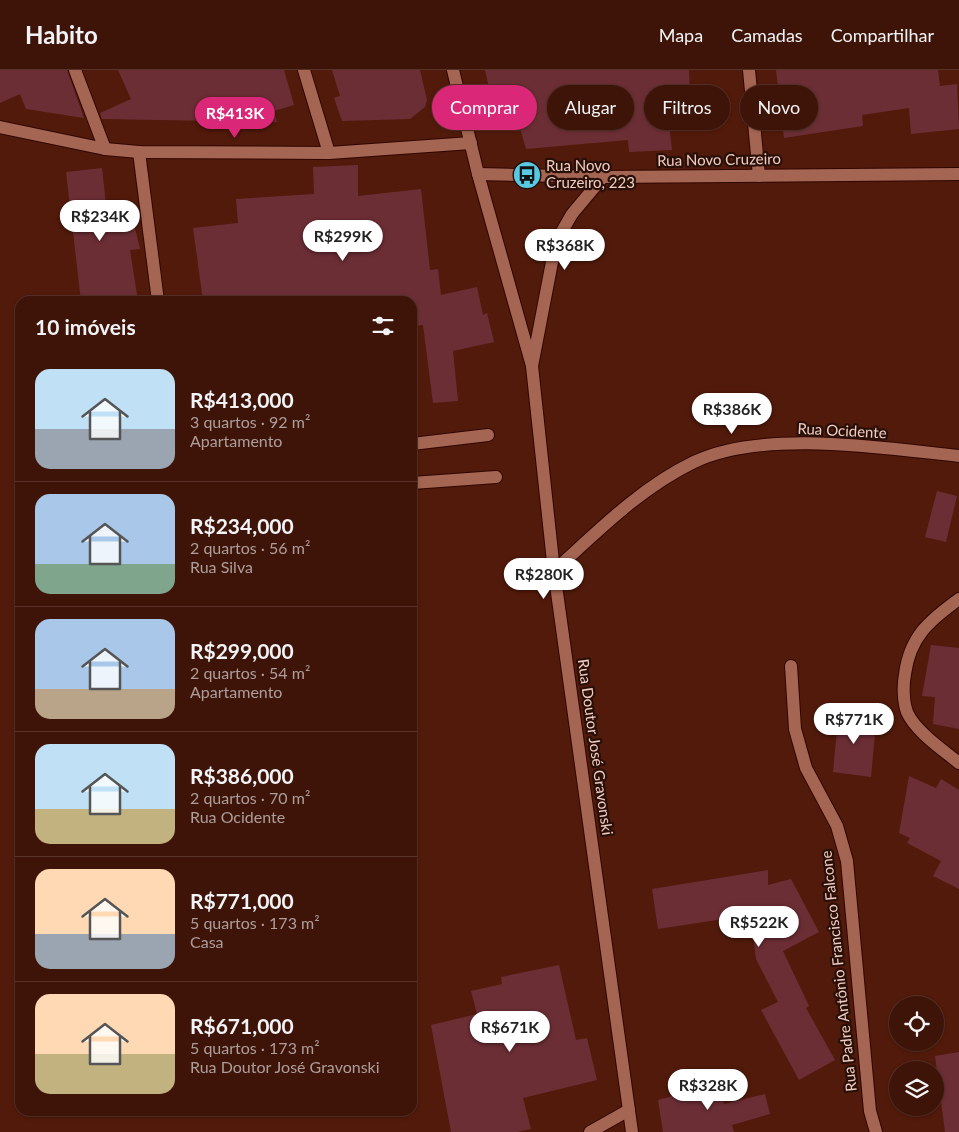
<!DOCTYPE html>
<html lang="pt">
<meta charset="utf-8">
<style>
:root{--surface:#3e1408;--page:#492116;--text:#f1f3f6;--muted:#ad9e9c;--line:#573329;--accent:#db2777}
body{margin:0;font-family:Lato,sans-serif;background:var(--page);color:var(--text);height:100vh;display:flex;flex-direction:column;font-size:19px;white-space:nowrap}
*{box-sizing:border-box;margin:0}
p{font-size:16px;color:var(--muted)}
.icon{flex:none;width:28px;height:28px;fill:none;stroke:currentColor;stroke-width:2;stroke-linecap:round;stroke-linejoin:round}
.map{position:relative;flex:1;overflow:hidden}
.side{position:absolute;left:15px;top:226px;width:402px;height:820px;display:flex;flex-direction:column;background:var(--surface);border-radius:15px;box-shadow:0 1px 4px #0004,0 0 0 1px var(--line)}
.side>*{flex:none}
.top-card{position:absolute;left:432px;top:15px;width:451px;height:45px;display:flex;gap:10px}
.tools{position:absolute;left:889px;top:926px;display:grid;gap:10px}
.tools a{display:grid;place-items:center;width:55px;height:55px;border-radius:50%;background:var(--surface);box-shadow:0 1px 4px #0004,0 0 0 1px var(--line);font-size:25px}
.price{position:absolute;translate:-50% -42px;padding:0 11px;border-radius:18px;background:#fff;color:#222;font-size:16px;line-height:32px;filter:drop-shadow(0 1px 2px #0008)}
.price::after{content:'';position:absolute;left:50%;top:30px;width:15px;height:11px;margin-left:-8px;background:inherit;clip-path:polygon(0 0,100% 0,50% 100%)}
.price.selected{background:var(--accent);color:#fff}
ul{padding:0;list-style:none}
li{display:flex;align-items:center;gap:15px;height:125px;padding:0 20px}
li+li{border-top:1px solid var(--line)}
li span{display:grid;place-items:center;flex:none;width:140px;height:100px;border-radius:15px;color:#555}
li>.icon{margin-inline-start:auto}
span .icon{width:60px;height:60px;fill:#fffc;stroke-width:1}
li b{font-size:21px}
h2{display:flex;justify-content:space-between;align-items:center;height:60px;padding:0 20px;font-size:21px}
.tag{padding:0 18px;border-radius:22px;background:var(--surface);box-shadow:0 1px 4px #0004,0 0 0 1px var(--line);font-size:18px;line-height:45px}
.tag.selected{background:var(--accent);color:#fff}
header{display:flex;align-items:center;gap:30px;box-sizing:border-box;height:70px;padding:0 25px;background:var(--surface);border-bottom:1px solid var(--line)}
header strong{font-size:24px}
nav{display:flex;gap:28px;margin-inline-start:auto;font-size:18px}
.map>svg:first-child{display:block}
.building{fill:#6c2e35}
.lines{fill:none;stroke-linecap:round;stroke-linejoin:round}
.service-casing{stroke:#300600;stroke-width:14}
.minor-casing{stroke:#300600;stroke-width:14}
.tertiary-casing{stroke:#300600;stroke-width:14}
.service{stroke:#a56553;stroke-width:12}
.minor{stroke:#a56553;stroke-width:12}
.tertiary{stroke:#a56553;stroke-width:12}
.labels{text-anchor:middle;stroke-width:4.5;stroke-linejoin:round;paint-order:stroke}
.street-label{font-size:15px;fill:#f1ccc2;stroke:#280f08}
.poi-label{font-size:15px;fill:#f1ccc2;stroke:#280f08;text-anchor:start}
</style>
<header>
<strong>Habito</strong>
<nav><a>Mapa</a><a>Camadas</a><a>Compartilhar</a></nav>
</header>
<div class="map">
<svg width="959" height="1062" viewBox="0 0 959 1062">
<rect width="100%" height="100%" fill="#521a0b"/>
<g class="building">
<polygon points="0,0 67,0 84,48 26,39 20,24 0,33"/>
<polygon points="118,0 284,0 294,35 274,41 277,52 102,49 100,43 131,29"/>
<polygon points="332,0 420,0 427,30 425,37 410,49 342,51 334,28 340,26"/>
<polygon points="485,0 689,0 690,34 667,36 672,80 629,82 628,70 526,79 515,40 495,43"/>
<polygon points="776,0 938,0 940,16 957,14 959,59 911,64 909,38 862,45 863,56 784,68"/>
<polygon points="358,95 358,126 421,119 430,200 438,199 441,225 477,217 483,245 487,243 494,272 453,281 458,331 433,333 423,255 415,256 412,231 203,231 193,158 238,153 236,129 314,124 313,97"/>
<polygon points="102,98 109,161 135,158 140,179 130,180 138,231 81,231 66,102"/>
<polygon points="937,421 957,426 946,472 925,467"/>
<polygon points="931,575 959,578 959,659 933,654 935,627 922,626"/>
<polygon points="839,640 862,642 861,652 876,653 871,707 833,702"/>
<polygon points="909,706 936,718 941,709 959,720 959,819 933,806 941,791 907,773 910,768 899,763"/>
<polygon points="768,800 768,815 791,809 819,862 783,881 809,936 806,938 835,990 799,1010 761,940 778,932 756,889 750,845 658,859 652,819"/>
<polygon points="559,895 576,970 587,968 597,1010 523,1028 531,1059 517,1062 451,1062 431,955 477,944 471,921 502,914 501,907"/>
<polygon points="959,982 959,1062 945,1062 935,986"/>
<polygon points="719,1013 724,1034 765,1024 770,1044 732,1055 734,1062 663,1062 658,1030"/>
</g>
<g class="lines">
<defs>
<g id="service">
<polyline points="412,374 488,365"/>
<polyline points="412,413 496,407"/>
</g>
<g id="minor">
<polyline points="75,0 105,79"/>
<polyline points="304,0 329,83"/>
<polyline points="749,0 759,106"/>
<polyline points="0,57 105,79 139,82 329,83 471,73"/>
<polyline points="139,82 158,231"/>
<polyline points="478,104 603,107 959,104"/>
<polyline points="532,296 552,192 560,165 572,144 603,107"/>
<path d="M554,501C597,462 640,418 694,392C763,359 883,378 959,386"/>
<path d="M959,529C930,550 910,566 905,604C903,615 903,631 907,642C915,661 943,680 959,693"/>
<polyline points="791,596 795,659 806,698 837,756 847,791 870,1041 876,1062"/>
<polyline points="590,1062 629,1040"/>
</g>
<polyline id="tertiary" points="453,0 478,104 532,296 554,501 632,1062"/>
</defs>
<use href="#service" class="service-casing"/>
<use href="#minor" class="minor-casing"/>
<use href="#tertiary" class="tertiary-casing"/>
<use href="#service" class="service"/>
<use href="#minor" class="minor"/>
<use href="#tertiary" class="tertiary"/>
</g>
<defs>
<symbol id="bus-disc" viewBox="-11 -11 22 22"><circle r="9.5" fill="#58c9e3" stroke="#280f08"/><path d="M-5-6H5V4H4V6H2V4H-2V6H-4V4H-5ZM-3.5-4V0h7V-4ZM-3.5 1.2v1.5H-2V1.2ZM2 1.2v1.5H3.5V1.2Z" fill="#111"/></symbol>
</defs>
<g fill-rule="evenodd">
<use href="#bus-disc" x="511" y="89" width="32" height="32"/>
</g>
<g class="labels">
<g class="street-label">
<text transform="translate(719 90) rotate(-1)" y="5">Rua Novo Cruzeiro</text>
<text transform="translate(842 361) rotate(3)" y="5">Rua Ocidente</text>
<text transform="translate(595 677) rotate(82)" y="5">Rua Doutor José Gravonski</text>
<text transform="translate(839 901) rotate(-96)" y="5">Rua Padre Antônio Francisco Falcone</text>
</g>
<g class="poi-label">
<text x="546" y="101">Rua Novo<tspan x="546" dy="17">Cruzeiro, 223</tspan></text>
</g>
</g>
</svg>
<div class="tools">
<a><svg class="icon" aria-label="locate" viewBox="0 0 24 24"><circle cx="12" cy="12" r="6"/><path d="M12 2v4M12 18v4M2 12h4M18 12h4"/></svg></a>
<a><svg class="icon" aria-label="layers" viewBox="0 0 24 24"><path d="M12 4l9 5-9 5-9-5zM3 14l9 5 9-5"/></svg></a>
</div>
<b class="price selected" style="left:235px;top:69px">R$413K</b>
<b class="price" style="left:100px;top:172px">R$234K</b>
<b class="price" style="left:343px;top:192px">R$299K</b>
<b class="price" style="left:565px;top:201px">R$368K</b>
<b class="price" style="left:732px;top:365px">R$386K</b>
<b class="price" style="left:544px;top:530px">R$280K</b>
<b class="price" style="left:854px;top:675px">R$771K</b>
<b class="price" style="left:759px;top:878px">R$522K</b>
<b class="price" style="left:510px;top:983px">R$671K</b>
<b class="price" style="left:708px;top:1041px">R$328K</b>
<div class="top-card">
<a class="tag selected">Comprar</a>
<a class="tag">Alugar</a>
<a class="tag">Filtros</a>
<a class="tag">Novo</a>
</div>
<section class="side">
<h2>10 imóveis<svg class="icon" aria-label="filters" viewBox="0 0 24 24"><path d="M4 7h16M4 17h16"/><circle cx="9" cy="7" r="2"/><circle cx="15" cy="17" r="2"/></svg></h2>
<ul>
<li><span style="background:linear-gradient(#bfe0f5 60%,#9aa5b1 0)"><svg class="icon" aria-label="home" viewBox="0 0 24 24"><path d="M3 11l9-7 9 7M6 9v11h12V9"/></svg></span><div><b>R$413,000</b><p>3 quartos · 92 m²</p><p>Apartamento</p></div></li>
<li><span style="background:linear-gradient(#a9c7e8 70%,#7fa58c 0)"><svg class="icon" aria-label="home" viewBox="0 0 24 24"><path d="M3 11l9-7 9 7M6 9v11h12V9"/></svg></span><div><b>R$234,000</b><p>2 quartos · 56 m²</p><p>Rua Silva</p></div></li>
<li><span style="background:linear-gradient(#a9c7e8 70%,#b9a48a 0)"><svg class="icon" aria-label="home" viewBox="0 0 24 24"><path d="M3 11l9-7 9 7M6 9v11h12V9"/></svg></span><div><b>R$299,000</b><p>2 quartos · 54 m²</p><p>Apartamento</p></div></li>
<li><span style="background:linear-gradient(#bfe0f5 65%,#c2b280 0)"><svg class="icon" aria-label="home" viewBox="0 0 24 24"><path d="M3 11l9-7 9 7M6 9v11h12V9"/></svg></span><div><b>R$386,000</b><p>2 quartos · 70 m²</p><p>Rua Ocidente</p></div></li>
<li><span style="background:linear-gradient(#ffd9b3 65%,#9aa5b1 0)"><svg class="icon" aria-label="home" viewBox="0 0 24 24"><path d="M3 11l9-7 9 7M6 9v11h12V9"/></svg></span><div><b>R$771,000</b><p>5 quartos · 173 m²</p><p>Casa</p></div></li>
<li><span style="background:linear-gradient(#ffd9b3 60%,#c2b280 0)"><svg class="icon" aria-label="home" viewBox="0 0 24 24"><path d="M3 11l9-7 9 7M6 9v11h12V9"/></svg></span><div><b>R$671,000</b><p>5 quartos · 173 m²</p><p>Rua Doutor José Gravonski</p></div></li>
</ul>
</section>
</div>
